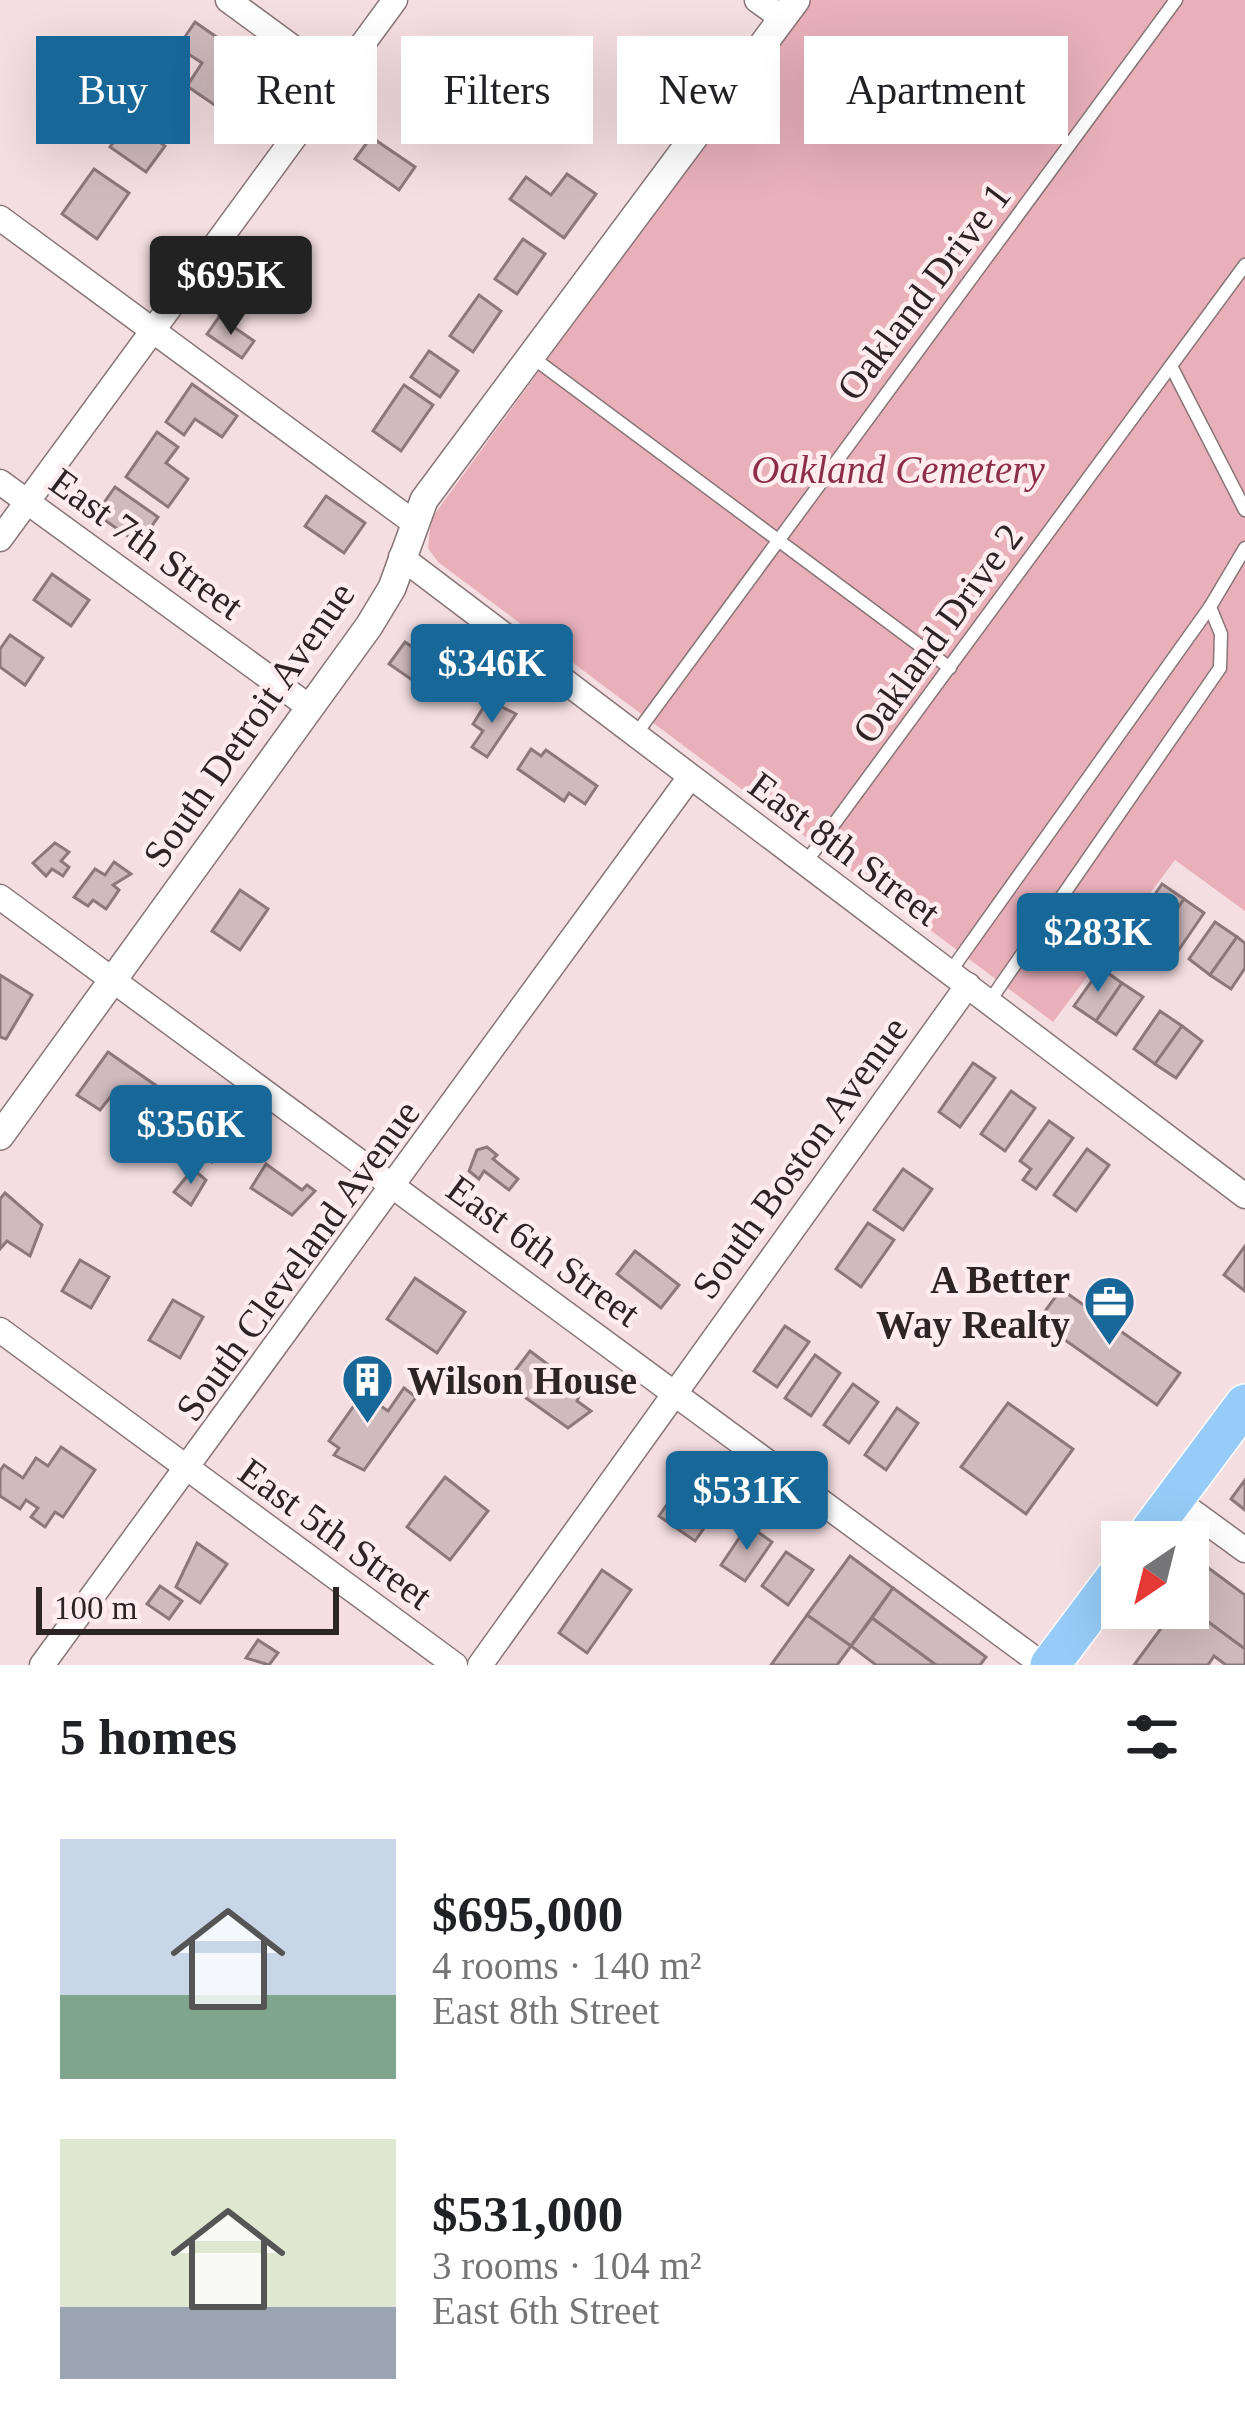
<!DOCTYPE html>
<meta charset="utf-8">
<style>
:root{--surface:#fff;--page:#f6f6f6;--text:#202124;--muted:#757577;--accent:#186799}
body{margin:0;font-family:Georgia,serif;background:var(--page);color:var(--text);height:100vh;display:flex;flex-direction:column;font-size:45px;white-space:nowrap}
*{box-sizing:border-box;margin:0}
p{font-size:39px;color:var(--muted)}
.icon{flex:none;width:66px;height:66px;fill:none;stroke:currentColor;stroke-width:2;stroke-linecap:round;stroke-linejoin:round}
.map{position:relative;height:1665px;overflow:hidden}
.sheet{display:flex;flex-direction:column;background:var(--surface);flex:1}
.sheet>*{flex:none}
.hud{position:absolute;left:36px;top:36px;width:1173px;height:108px;display:flex;gap:24px}
.needle{width:78px;rotate:215deg}
.buttons{position:absolute;left:1101px;top:1521px;display:grid;gap:24px}
.buttons a{display:grid;place-items:center;width:108px;height:108px;border-radius:0px;background:var(--surface);box-shadow:0 12px 48px #0002;font-size:60px}
.scale{position:absolute;left:36px;bottom:30px;width:303px;box-sizing:border-box;padding-left:12px;border:6px solid #2c2425;border-top:0;font-size:33px;line-height:42px;white-space:nowrap;color:#2c2425;-webkit-text-stroke:9px #ffecef;paint-order:stroke}
.price{position:absolute;translate:-50% -102px;padding:0 27px;border-radius:12px;background:var(--accent);color:#fff;font-size:39px;line-height:78px;filter:drop-shadow(0 3px 6px #0008)}
.price::after{content:'';position:absolute;left:50%;top:72px;width:36px;height:27px;margin-left:-18px;background:inherit;clip-path:polygon(0 0,100% 0,50% 100%)}
.price.on{background:#222;color:#fff}
ul{padding:0;list-style:none}
li{display:flex;align-items:center;gap:36px;height:300px;padding:0 60px}
li span{display:grid;place-items:center;flex:none;width:336px;height:240px;border-radius:0px;color:#555}
li>.icon{margin-inline-start:auto}
span .icon{width:144px;height:144px;fill:#fffc;stroke-width:1}
li b{font-size:51px}
h2{display:flex;justify-content:space-between;align-items:center;height:144px;padding:0 60px;font-size:51px}
.tag{padding:0 42px;border-radius:0px;background:var(--surface);box-shadow:0 12px 48px #0002;font-size:42px;line-height:108px}
.tag.on{background:var(--accent);color:#fff}
.map>svg:first-child{display:block}
.green{fill:#e9b0ba}
.building{fill:#cfbabd;stroke:#8c787b;stroke-width:3}
.lines{fill:none;stroke-linecap:round;stroke-linejoin:round}
.service-casing{stroke:#887578;stroke-width:15}
.minor-casing{stroke:#887578;stroke-width:27}
.tertiary-casing{stroke:#887578;stroke-width:30}
.trunk-casing{stroke:#fff;stroke-width:42}
.service{stroke:#fff;stroke-width:12}
.minor{stroke:#fff;stroke-width:24}
.tertiary{stroke:#fff;stroke-width:27}
.trunk{stroke:#96ccf7;stroke-width:39}
.labels{text-anchor:middle;stroke-width:9;stroke-linejoin:round;paint-order:stroke}
.street-label{font-size:39px;fill:#2c2425;stroke:#ffecef}
.park-label{font-size:39px;font-style:italic;fill:#8d2e49;stroke:#ffecef}
.poi-label{font-size:39px;font-weight:bold;fill:#2c2425;stroke:#ffecef;text-anchor:end}
</style>
<div class="map">
<svg width="1245" height="1665" viewBox="0 0 1245 1665">
<rect width="100%" height="100%" fill="#f4dee1"/>
<polygon class="green" points="810,0 1245,0 1245,911 1175,860 1053,1022 438,562 428,548 431,519"/>
<g class="building">
<polygon points="195,22 251,61 219,108 187,86 202,63 178,47"/>
<polygon points="450,112 472,126 461,142 439,128"/>
<polygon points="129,121 165,146 146,172 110,147"/>
<polygon points="371,137 415,167 399,190 355,159"/>
<polygon points="94,169 129,193 97,239 62,214"/>
<polygon points="567,174 596,194 564,238 510,199 526,177 551,195"/>
<polygon points="523,239 545,254 517,294 495,279"/>
<polygon points="284,257 307,268 295,292 272,281"/>
<polygon points="479,295 501,311 473,352 450,336"/>
<polygon points="219,317 254,341 242,358 207,334"/>
<polygon points="429,351 458,371 440,397 411,377"/>
<polygon points="192,384 237,416 222,437 195,419 184,435 166,422"/>
<polygon points="404,385 433,405 401,451 373,431"/>
<polygon points="157,432 178,447 166,463 188,479 168,507 126,477"/>
<polygon points="115,487 158,517 139,544 96,514"/>
<polygon points="326,496 365,523 344,553 305,526"/>
<polygon points="52,574 89,600 71,626 34,600"/>
<polygon points="10,635 43,658 25,685 0,667 0,649"/>
<polygon points="405,642 449,673 434,695 389,664"/>
<polygon points="488,700 516,714 487,757 472,747 483,731 473,724"/>
<polygon points="531,749 541,756 546,750 597,786 585,804 569,793 564,801 518,769"/>
<polygon points="55,843 69,852 61,861 69,867 63,876 52,869 46,876 33,863"/>
<polygon points="114,862 131,874 113,885 119,890 106,909 93,900 88,906 74,897 95,869 105,875"/>
<polygon points="1162,884 1184,899 1158,937 1136,922"/>
<polygon points="240,890 268,909 240,950 212,931"/>
<polygon points="1184,899 1204,913 1178,951 1158,937"/>
<polygon points="1215,922 1237,937 1210,975 1189,959"/>
<polygon points="1237,937 1245,943 1245,968 1231,989 1210,975"/>
<polygon points="1101,968 1122,983 1096,1021 1074,1006"/>
<polygon points="0,975 32,995 6,1039 0,1037"/>
<polygon points="1122,983 1143,997 1116,1035 1096,1021"/>
<polygon points="1160,1011 1182,1026 1155,1064 1134,1049"/>
<polygon points="1182,1026 1202,1041 1176,1078 1155,1064"/>
<polygon points="108,1052 161,1089 146,1111 115,1091 100,1110 77,1095"/>
<polygon points="973,1063 995,1078 960,1127 939,1112"/>
<polygon points="1011,1091 1035,1108 1005,1151 981,1134"/>
<polygon points="186,1106 230,1138 212,1162 188,1150 182,1157 169,1148 173,1138 164,1130"/>
<polygon points="1049,1121 1073,1138 1036,1189 1023,1180 1031,1169 1020,1161"/>
<polygon points="487,1147 497,1155 493,1159 518,1179 509,1190 484,1171 479,1179 469,1171 477,1150"/>
<polygon points="1087,1149 1109,1165 1076,1211 1054,1195"/>
<polygon points="266,1164 302,1190 307,1185 315,1191 292,1215 251,1188"/>
<polygon points="193,1169 206,1180 191,1205 174,1192"/>
<polygon points="903,1169 932,1189 903,1230 874,1210"/>
<polygon points="5,1193 42,1225 30,1256 7,1241 0,1249 0,1199"/>
<polygon points="868,1223 894,1240 861,1287 836,1269"/>
<polygon points="1245,1246 1245,1291 1224,1275"/>
<polygon points="635,1251 679,1285 661,1308 617,1274"/>
<polygon points="80,1260 109,1277 91,1308 62,1291"/>
<polygon points="415,1278 465,1312 437,1353 387,1319"/>
<polygon points="1061,1289 1180,1373 1157,1405 1038,1321"/>
<polygon points="173,1300 203,1317 180,1358 149,1340"/>
<polygon points="785,1326 809,1342 777,1387 754,1371"/>
<polygon points="530,1351 582,1390 577,1401 591,1411 568,1428 519,1393 524,1383 511,1376"/>
<polygon points="815,1355 840,1373 811,1416 785,1398"/>
<polygon points="370,1383 376,1387 369,1398 388,1411 404,1388 416,1397 364,1470 334,1455 339,1448 329,1441"/>
<polygon points="853,1384 878,1402 849,1443 824,1425"/>
<polygon points="1008,1403 1073,1449 1026,1514 961,1467"/>
<polygon points="897,1408 918,1423 886,1470 865,1455"/>
<polygon points="61,1447 95,1470 63,1517 55,1512 45,1527 31,1517 38,1508 26,1500 20,1509 0,1496 0,1471 4,1465 23,1478 36,1458 48,1466"/>
<polygon points="445,1477 488,1511 450,1560 407,1527"/>
<polygon points="1245,1480 1245,1510 1231,1499"/>
<polygon points="681,1484 702,1499 696,1508 711,1518 695,1541 659,1516"/>
<polygon points="748,1525 772,1542 745,1581 721,1565"/>
<polygon points="197,1543 227,1564 200,1603 176,1587"/>
<polygon points="786,1552 813,1570 788,1605 762,1586"/>
<polygon points="850,1556 893,1588 851,1646 807,1615"/>
<polygon points="1199,1561 1245,1595 1245,1649 1188,1607 1188,1576"/>
<polygon points="602,1570 631,1590 587,1653 559,1633"/>
<polygon points="160,1586 182,1601 169,1619 147,1604"/>
<polygon points="893,1588 986,1657 980,1665 936,1665 872,1618"/>
<polygon points="1188,1607 1245,1649 1245,1665 1226,1665 1214,1656 1208,1665 1134,1665 1168,1619 1161,1613 1164,1608"/>
<polygon points="807,1615 851,1646 837,1665 771,1665"/>
<polygon points="872,1618 936,1665 876,1665 851,1646"/>
<polygon points="258,1640 278,1653 269,1665 246,1658"/>
</g>
<g class="lines">
<defs>
<g id="service">
<polyline points="532,357 950,668"/>
<polyline points="1171,366 1245,510"/>
<polyline points="636,734 1176,0"/>
<polyline points="806,862 1245,265"/>
<polyline points="950,972 1210,607 1245,548"/>
<polyline points="989,1002 1220,668 1221,634 1210,607"/>
</g>
<g id="minor">
<polyline points="228,0 337,80"/>
<polyline points="757,0 782,18"/>
<polyline points="0,218 413,522"/>
<polyline points="0,482 308,706"/>
<polyline points="0,539 395,0"/>
<polyline points="401,557 1245,1196"/>
<polyline points="0,897 1043,1665"/>
<polyline points="0,1330 455,1665"/>
<polyline points="1175,1499 1245,1550"/>
<polyline points="42,1665 690,777"/>
<polyline points="480,1665 968,985"/>
</g>
<polyline id="tertiary" points="0,1136 369,626 392,588 424,500 796,0"/>
<g id="trunk">
<polyline points="1142,1542 1245,1404"/>
<polyline points="1050,1665 1122,1569"/>
</g>
</defs>
<use href="#service" class="service-casing"/>
<use href="#minor" class="minor-casing"/>
<use href="#tertiary" class="tertiary-casing"/>
<use href="#trunk" class="trunk-casing"/>
<use href="#service" class="service"/>
<use href="#minor" class="minor"/>
<use href="#tertiary" class="tertiary"/>
<use href="#trunk" class="trunk"/>
</g>
<defs>
<symbol id="office-pin" viewBox="-11 -11 22 30"><path d="M0 17L-7.5 6A9.5 9.5 0 1 1 7.5 6Z" fill="#186799" stroke="#ffecef"/><path d="M-6-3h4V-5.5h4V-3h4V5H-6ZM-1-4.5V-3h2v-1.5ZM-6 0V1H6V0Z" fill="#fff"/></symbol>
<symbol id="building-pin" viewBox="-11 -11 22 30"><path d="M0 17L-7.5 6A9.5 9.5 0 1 1 7.5 6Z" fill="#186799" stroke="#ffecef"/><path d="M-4-6H4V6H1V3H-1V6H-4ZM-2.5-4.3h1.7v1.8h-1.7ZM.8-4.3h1.7v1.8H.8ZM-2.5-1h1.7V.8h-1.7ZM.8-1h1.7V.8H.8Z" fill="#fff"/></symbol>
</defs>
<g fill-rule="evenodd">
<use href="#office-pin" x="1080" y="1272" width="59" height="81"/>
<use href="#building-pin" x="338" y="1350" width="59" height="81"/>
</g>
<g class="labels">
<g class="street-label">
<text transform="translate(923 291) rotate(-53)" y="14">Oakland Drive 1</text>
<text transform="translate(147 543) rotate(36)" y="14">East 7th Street</text>
<text transform="translate(937 633) rotate(-54)" y="14">Oakland Drive 2</text>
<text transform="translate(248 724) rotate(-55)" y="14">South Detroit Avenue</text>
<text transform="translate(845 848) rotate(37)" y="14">East 8th Street</text>
<text transform="translate(799 1157) rotate(-54)" y="14">South Boston Avenue</text>
<text transform="translate(544 1250) rotate(36)" y="14">East 6th Street</text>
<text transform="translate(297 1260) rotate(-54)" y="14">South Cleveland Avenue</text>
<text transform="translate(336 1533) rotate(36)" y="14">East 5th Street</text>
</g>
<g class="park-label">
<text x="898" y="483">Oakland Cemetery</text>
</g>
<g class="poi-label">
<text x="1070" y="1293">A Better<tspan x="1070" dy="45">Way Realty</tspan></text>
<text x="407" y="1394" text-anchor="start">Wilson House</text>
</g>
</g>
</svg>
<div class="buttons">
<a><svg class="needle" viewBox="-14 -14 28 28"><path d="M0-13l5 13h-10z" fill="#e53935"/><path d="M0 13l5-13h-10z" fill="#757577"/></svg></a>
</div>
<div class="scale">100 m</div>
<b class="price on" style="left:231px;top:338px">$695K</b>
<b class="price" style="left:492px;top:726px">$346K</b>
<b class="price" style="left:1098px;top:995px">$283K</b>
<b class="price" style="left:191px;top:1187px">$356K</b>
<b class="price" style="left:747px;top:1553px">$531K</b>
<div class="hud">
<a class="tag on">Buy</a>
<a class="tag">Rent</a>
<a class="tag">Filters</a>
<a class="tag">New</a>
<a class="tag">Apartment</a>
</div>
</div>
<section class="sheet">
<h2>5 homes<svg class="icon" aria-label="filters" viewBox="0 0 24 24"><path d="M4 7h16M4 17h16"/><circle cx="9" cy="7" r="2"/><circle cx="15" cy="17" r="2"/></svg></h2>
<ul>
<li><span style="background:linear-gradient(#c9d6e8 65%,#7fa58c 0)"><svg class="icon" aria-label="home" viewBox="0 0 24 24"><path d="M3 11l9-7 9 7M6 9v11h12V9"/></svg></span><div><b>$695,000</b><p>4 rooms · 140 m²</p><p>East 8th Street</p></div></li>
<li><span style="background:linear-gradient(#dfe7d0 70%,#9aa5b1 0)"><svg class="icon" aria-label="home" viewBox="0 0 24 24"><path d="M3 11l9-7 9 7M6 9v11h12V9"/></svg></span><div><b>$531,000</b><p>3 rooms · 104 m²</p><p>East 6th Street</p></div></li>
</ul>
</section>
